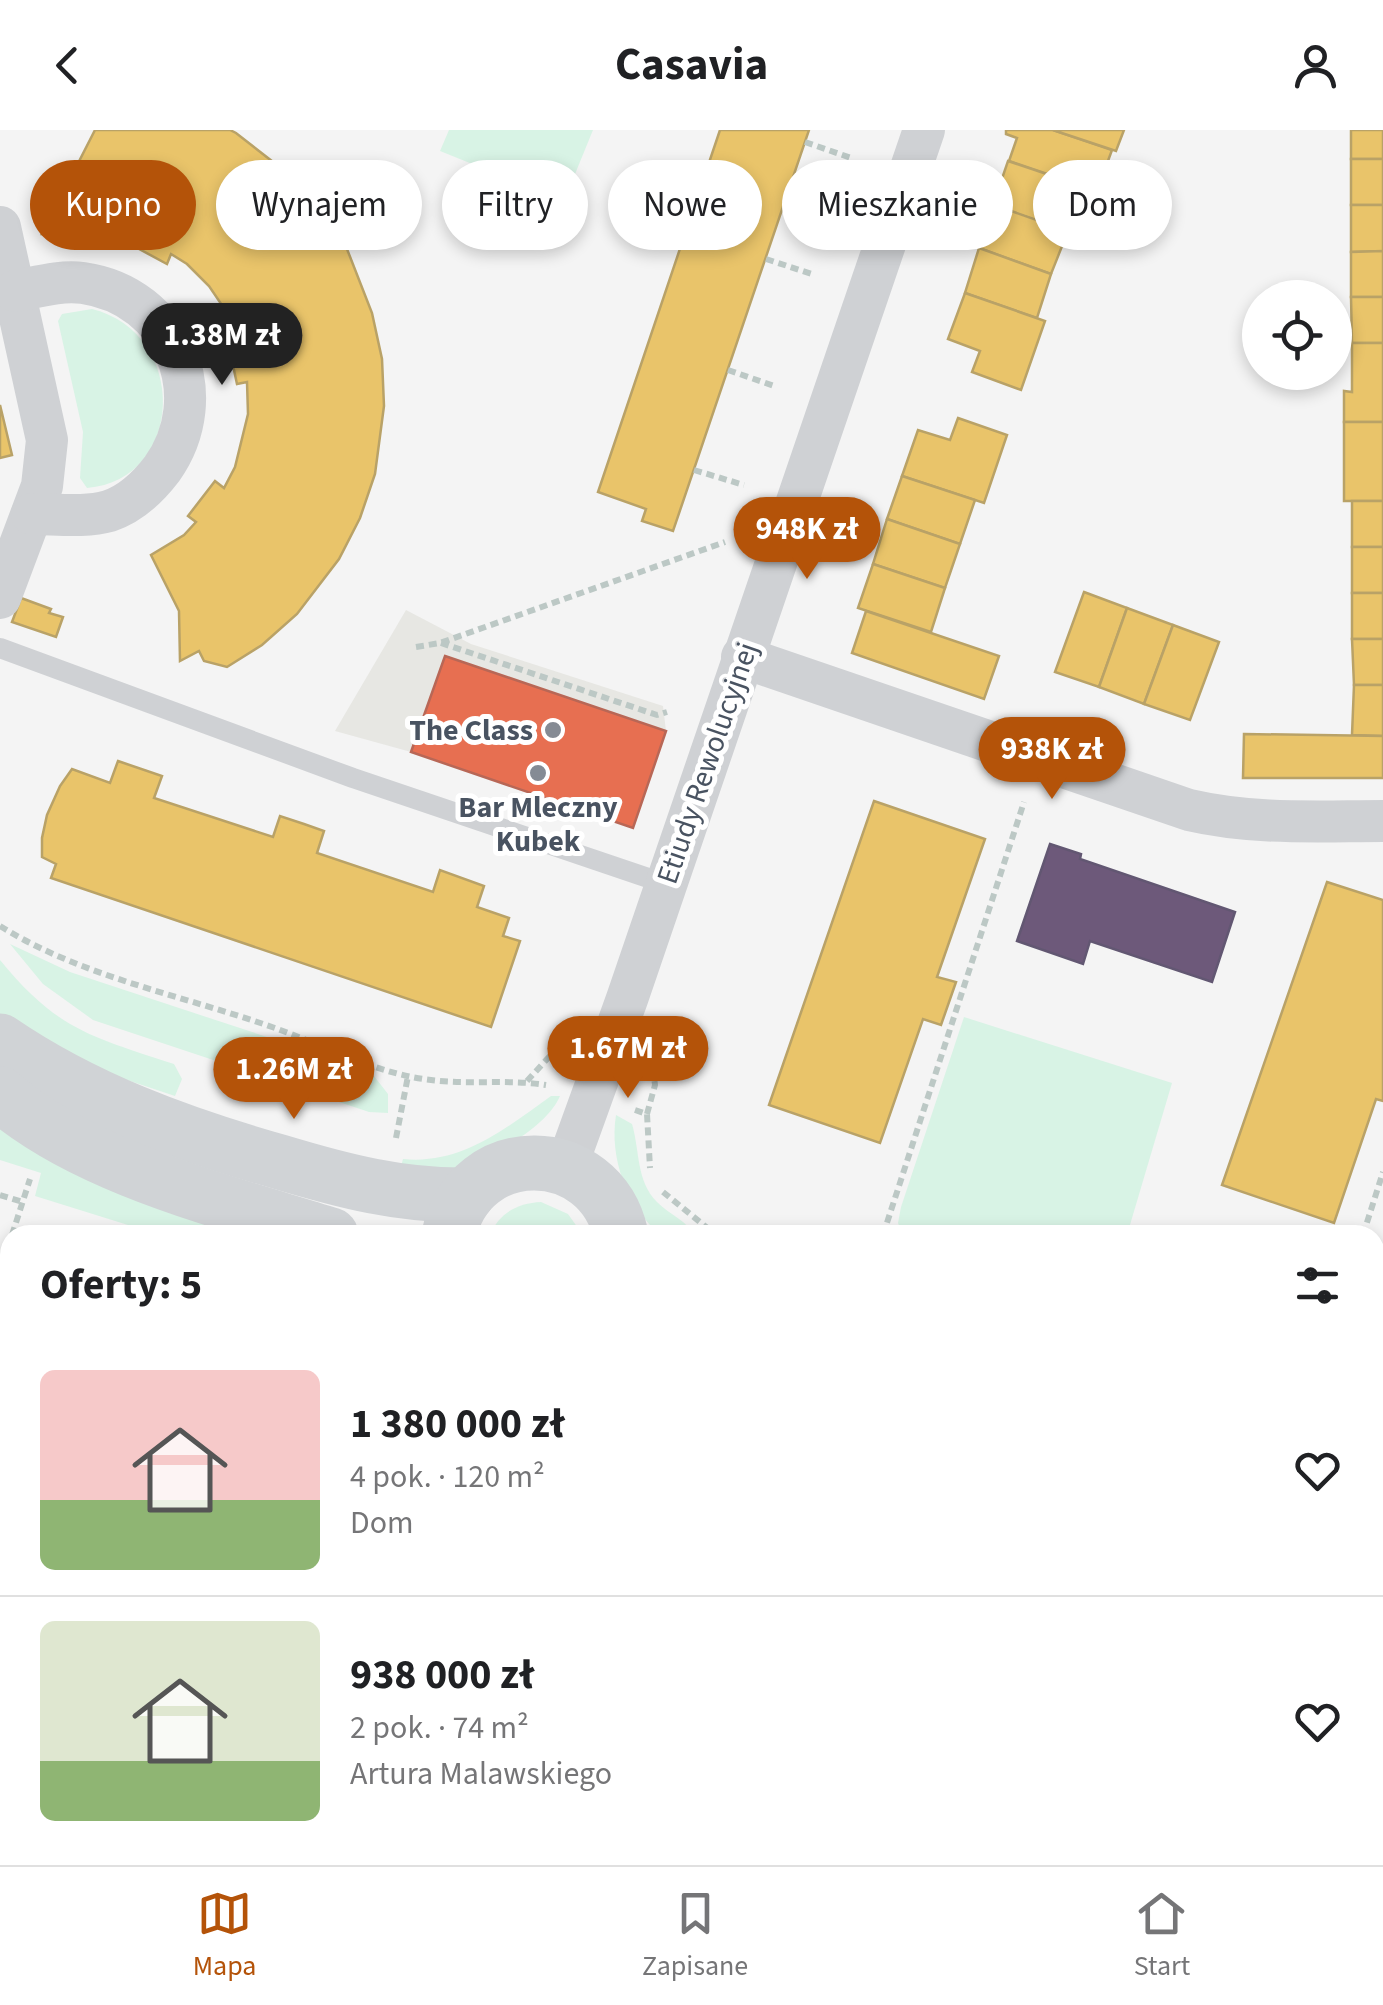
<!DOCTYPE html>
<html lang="pl">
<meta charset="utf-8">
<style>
:root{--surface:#fff;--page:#f2f2f2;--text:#202124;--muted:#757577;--line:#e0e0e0;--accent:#b45309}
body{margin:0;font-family:"Source Sans 3",sans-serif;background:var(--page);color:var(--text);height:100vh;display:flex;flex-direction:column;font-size:38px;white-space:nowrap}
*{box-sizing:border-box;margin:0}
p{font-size:32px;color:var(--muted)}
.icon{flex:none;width:55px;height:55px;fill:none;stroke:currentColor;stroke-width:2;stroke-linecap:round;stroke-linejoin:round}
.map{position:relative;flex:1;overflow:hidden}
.drawer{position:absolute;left:0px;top:1095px;width:1385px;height:640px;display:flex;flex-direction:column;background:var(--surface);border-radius:30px 30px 0 0;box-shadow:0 5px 15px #0003}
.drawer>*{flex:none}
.guide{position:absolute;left:30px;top:30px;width:1325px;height:90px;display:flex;gap:20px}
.buttons{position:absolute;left:1242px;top:150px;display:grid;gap:20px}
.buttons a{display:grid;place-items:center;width:110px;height:110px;border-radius:50%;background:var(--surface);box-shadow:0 5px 15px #0003;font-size:50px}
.price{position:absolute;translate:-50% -85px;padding:0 22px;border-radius:35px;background:var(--accent);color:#fff;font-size:32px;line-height:65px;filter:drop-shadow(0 2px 5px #0008)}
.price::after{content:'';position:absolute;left:50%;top:60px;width:30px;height:22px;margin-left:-15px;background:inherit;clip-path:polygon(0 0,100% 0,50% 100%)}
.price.current{background:#222;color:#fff}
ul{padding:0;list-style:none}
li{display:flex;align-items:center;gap:30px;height:250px;padding:0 40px}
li+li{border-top:2px solid var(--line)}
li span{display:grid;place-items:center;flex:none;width:280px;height:200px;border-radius:15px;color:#555}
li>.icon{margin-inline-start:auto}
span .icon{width:120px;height:120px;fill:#fffc;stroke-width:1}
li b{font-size:42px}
h2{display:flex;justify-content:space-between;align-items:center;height:120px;padding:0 40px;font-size:42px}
.tag{padding:0 35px;border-radius:45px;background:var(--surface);box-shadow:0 5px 15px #0003;font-size:35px;line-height:90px}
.tag.current{background:var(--accent);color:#fff}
header{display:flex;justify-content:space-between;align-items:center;height:130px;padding:0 40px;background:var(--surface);font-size:45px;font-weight:700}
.tab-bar{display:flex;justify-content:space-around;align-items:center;height:140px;border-top:2px solid var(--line);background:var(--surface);font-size:28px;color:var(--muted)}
.tab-bar a{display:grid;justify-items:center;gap:5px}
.tab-bar .current{color:var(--accent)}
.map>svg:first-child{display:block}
.commercial{fill:#e7e7e3}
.green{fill:#d8f3e5}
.water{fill:#addcf1}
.homes{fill:#e9c46a;stroke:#b9a267;stroke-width:2.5}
.shops{fill:#e76f51;stroke:#b86756;stroke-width:2.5}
.offices{fill:#6d597a;stroke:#625772;stroke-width:2.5}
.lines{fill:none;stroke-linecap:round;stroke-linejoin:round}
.path{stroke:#bcc8c5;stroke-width:6;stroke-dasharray:8 5;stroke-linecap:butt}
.lane{stroke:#cfd1d4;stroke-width:20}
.street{stroke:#cfd1d4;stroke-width:42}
.secondary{stroke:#d0d3d6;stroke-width:55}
.poi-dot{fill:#858b94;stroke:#fff;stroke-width:4}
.labels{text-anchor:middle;stroke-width:10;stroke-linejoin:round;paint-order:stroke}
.poi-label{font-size:30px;font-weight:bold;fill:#495361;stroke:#fff;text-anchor:end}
.street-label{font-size:30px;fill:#495361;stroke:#fff}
</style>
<header><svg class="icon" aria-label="back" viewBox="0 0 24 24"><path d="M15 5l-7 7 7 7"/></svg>Casavia<svg class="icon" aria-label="person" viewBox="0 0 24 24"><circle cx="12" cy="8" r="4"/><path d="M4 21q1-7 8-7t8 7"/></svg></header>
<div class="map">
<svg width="1383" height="1735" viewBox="0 0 1383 1735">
<rect width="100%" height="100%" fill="#f4f4f4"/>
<polygon class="commercial" points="406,480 471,514 663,576 666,601 633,698 411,622 335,601"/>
<g class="green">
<polygon points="449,0 593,0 564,71 440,21"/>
<path d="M92,179C189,203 186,350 87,358L80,348L83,302L58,191L62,184Z"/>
<polygon points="10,814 70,842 267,907 311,926 374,946 388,964 388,983 369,982 93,890 43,854"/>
<path d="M0,830C57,900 92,907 174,934L182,949L175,966L88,937L0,888Z"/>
<polygon points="964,887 1172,953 1127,1105 903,1105 898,1093 901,1077"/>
<path d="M551,966H560C545,1001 478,1036 441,1041C428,1043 413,1041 400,1040L403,1029C462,1035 506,998 551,966Z"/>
<polygon points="0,984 283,1105 160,1105 35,1066 41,1043 0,1030"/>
<path d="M616,985L632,994C640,1021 636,1051 657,1072C670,1085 685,1089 694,1105H660C627,1075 609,1029 616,985Z"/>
<path d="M541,1072L568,1084L583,1105H490C499,1083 518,1073 541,1072Z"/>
</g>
<path class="water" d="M10,1176V1271L0,1264C0,1249 7,1237 6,1222C6,1206 0,1195 4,1179Z"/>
<g class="homes">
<polygon points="95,0 230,0 236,3 291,46 321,81 347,119 372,183 382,229 384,276 375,344 360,388 339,429 297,484 262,515 227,537 204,531 199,521 180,531 179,481 151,425 184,405 196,392 188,386 215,351 224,358 235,337 248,284 247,252 237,254 228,212 239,209 228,184 209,156 187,134 171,124 167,134 128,113 101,107 42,104"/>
<polygon points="720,0 809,0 673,401 642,391 646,379 598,362"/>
<polygon points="1006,0 1053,0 1112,20 1097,61 1009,31 1017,8 1006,4"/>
<polygon points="1053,0 1124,0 1116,21"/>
<rect x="1351" y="0" width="32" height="29"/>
<rect x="1351" y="29" width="32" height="46"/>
<polygon points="1008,31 1097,61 1082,107 993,75"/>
<polygon points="994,75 1068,101 1051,144 979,118"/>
<polygon points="1351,75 1383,75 1383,121 1351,122"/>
<polygon points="979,118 1051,144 1037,188 965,163"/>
<polygon points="1383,121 1383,167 1351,167 1351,122"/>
<polygon points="965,163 1045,191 1021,260 972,242 980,221 948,209"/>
<polygon points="1351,167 1383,167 1383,213 1352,213"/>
<polygon points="1352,213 1383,213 1383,292 1344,292 1344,261 1352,262"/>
<polygon points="0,275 12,325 0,328"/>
<polygon points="958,288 1007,305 984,373 902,346 918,300 950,310"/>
<rect x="1344" y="292" width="39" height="79"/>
<polygon points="902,346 975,370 960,414 887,389"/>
<rect x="1352" y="371" width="31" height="46"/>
<polygon points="887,389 960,414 945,458 873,434"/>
<rect x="1352" y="417" width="31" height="46"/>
<polygon points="873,434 945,458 931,502 858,478"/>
<polygon points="1084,462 1127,478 1099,557 1055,542"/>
<rect x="1352" y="463" width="31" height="46"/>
<polygon points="21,468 51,479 49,483 63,487 56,507 12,492"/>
<polygon points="1127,478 1173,495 1144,574 1099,557"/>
<polygon points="866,481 999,526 984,569 852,523"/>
<polygon points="1173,495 1219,512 1190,590 1144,574"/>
<polygon points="1352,509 1383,509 1383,555 1354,555"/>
<polygon points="1354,555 1383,555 1383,606 1352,605"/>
<polygon points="1244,604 1383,606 1383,648 1243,648"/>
<polygon points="118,631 162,646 154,668 273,707 280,686 304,694 324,701 317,723 433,762 440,740 484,756 477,777 509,788 503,806 520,811 491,897 51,748 56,734 42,727 42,708 47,685 60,656 72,639 110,653"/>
<polygon points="874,671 985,709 937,847 956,852 941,895 923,889 880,1013 769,975"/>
<polygon points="1327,752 1383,770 1383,971 1376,969 1334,1093 1222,1055"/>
<polygon points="211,1725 571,1725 571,1735 212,1735"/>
<rect x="644" y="1725" width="115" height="10"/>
<rect x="854" y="1725" width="417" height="10"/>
</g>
<polygon class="shops" points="445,526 666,601 633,698 411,622"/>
<polygon class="offices" points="1050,714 1081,724 1080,729 1235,782 1212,852 1090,811 1083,834 1017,811"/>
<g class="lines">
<g class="path">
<polyline points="805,12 854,29"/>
<polyline points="766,129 815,145"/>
<polyline points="728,240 777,257"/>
<polyline points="694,340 744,355"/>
<polyline points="441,513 657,585 667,582"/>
<polyline points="416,517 440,513 725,412"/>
<path d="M0,796C82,847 181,865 272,897C324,915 376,944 431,950C469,955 508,949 546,955"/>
<polyline points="527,951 559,916"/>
<polyline points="635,980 647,984 650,1038"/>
<polyline points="647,984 655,955 653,938"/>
<polyline points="396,1008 408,946"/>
<polyline points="663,1062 716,1105"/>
<polyline points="0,1065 23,1072"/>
<polyline points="12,1105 30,1049"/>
<polyline points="883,1105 1024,672"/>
<polyline points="1363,1105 1383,1042"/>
<polyline points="1375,1129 1383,1129"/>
<polyline points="0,1143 10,1112"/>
<polyline points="0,1323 10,1323"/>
<polyline points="0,1473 10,1473"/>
<polyline points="1375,1515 1383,1516"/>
<polyline points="0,1607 10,1606"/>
<polyline points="26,1735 26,1728"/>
</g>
<polyline class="lane" points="0,518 353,648 666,754"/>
<g class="street">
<polyline points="0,97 47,310 42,356 0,468"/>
<path d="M15,161C37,157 60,150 83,153C174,166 214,266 162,339C149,356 130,374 109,381C85,388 56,384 32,384"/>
<path d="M742,527L1189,680C1254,695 1317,691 1383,691"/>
<polyline points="566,1038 627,869 924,0"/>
<polyline points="1335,1725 1336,1735"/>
<polyline points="100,1735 100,1725"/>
</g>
<g class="secondary">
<path d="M0,911C85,969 181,1004 280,1032C343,1051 401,1066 467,1065"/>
<path d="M0,964C84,1038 226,1072 331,1105"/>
<path d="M449,1105C469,1008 600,1010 621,1105"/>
<polyline points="1375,1359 1383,1360"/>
</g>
</g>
<g class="poi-dot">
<circle cx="553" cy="600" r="10"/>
<circle cx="538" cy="643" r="10"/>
</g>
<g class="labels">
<g class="poi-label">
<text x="533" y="610">The Class</text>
<text x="538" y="687" text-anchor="middle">Bar Mleczny<tspan x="538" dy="34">Kubek</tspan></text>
</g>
<g class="street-label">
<text transform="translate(707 633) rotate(-71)" y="10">Etiudy Rewolucyjnej</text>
</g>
</g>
</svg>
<div class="buttons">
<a><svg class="icon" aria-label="locate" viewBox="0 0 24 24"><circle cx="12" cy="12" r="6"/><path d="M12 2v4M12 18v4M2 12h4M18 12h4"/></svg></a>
</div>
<b class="price current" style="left:222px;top:258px">1.38M zł</b>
<b class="price" style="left:807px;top:452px">948K zł</b>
<b class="price" style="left:1052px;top:672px">938K zł</b>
<b class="price" style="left:628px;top:971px">1.67M zł</b>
<b class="price" style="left:294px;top:992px">1.26M zł</b>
<div class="guide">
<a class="tag current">Kupno</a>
<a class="tag">Wynajem</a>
<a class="tag">Filtry</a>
<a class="tag">Nowe</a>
<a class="tag">Mieszkanie</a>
<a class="tag">Dom</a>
</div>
<section class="drawer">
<h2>Oferty: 5<svg class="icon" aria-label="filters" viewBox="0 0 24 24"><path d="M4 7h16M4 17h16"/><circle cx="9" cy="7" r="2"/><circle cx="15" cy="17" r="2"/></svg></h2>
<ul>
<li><span style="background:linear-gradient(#f6c9c9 65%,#8fb573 0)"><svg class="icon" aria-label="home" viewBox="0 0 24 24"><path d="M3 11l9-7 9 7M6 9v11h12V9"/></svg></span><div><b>1 380 000 zł</b><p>4 pok. · 120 m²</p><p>Dom</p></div><svg class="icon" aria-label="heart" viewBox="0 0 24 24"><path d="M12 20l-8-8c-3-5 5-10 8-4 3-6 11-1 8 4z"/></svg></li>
<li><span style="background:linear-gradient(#dfe7d0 70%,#8fb573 0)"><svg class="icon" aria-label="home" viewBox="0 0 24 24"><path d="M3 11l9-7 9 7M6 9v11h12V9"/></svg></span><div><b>938 000 zł</b><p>2 pok. · 74 m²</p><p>Artura Malawskiego</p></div><svg class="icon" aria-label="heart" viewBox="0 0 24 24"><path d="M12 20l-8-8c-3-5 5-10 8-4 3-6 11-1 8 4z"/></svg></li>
</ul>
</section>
</div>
<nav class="tab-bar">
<a class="current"><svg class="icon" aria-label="map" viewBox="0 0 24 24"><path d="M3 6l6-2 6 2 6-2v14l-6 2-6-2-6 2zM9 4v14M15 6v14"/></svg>Mapa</a>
<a><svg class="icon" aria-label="saved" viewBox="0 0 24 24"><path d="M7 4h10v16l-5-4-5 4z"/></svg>Zapisane</a>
<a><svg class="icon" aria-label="home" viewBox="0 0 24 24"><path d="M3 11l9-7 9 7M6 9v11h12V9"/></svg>Start</a>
</nav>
